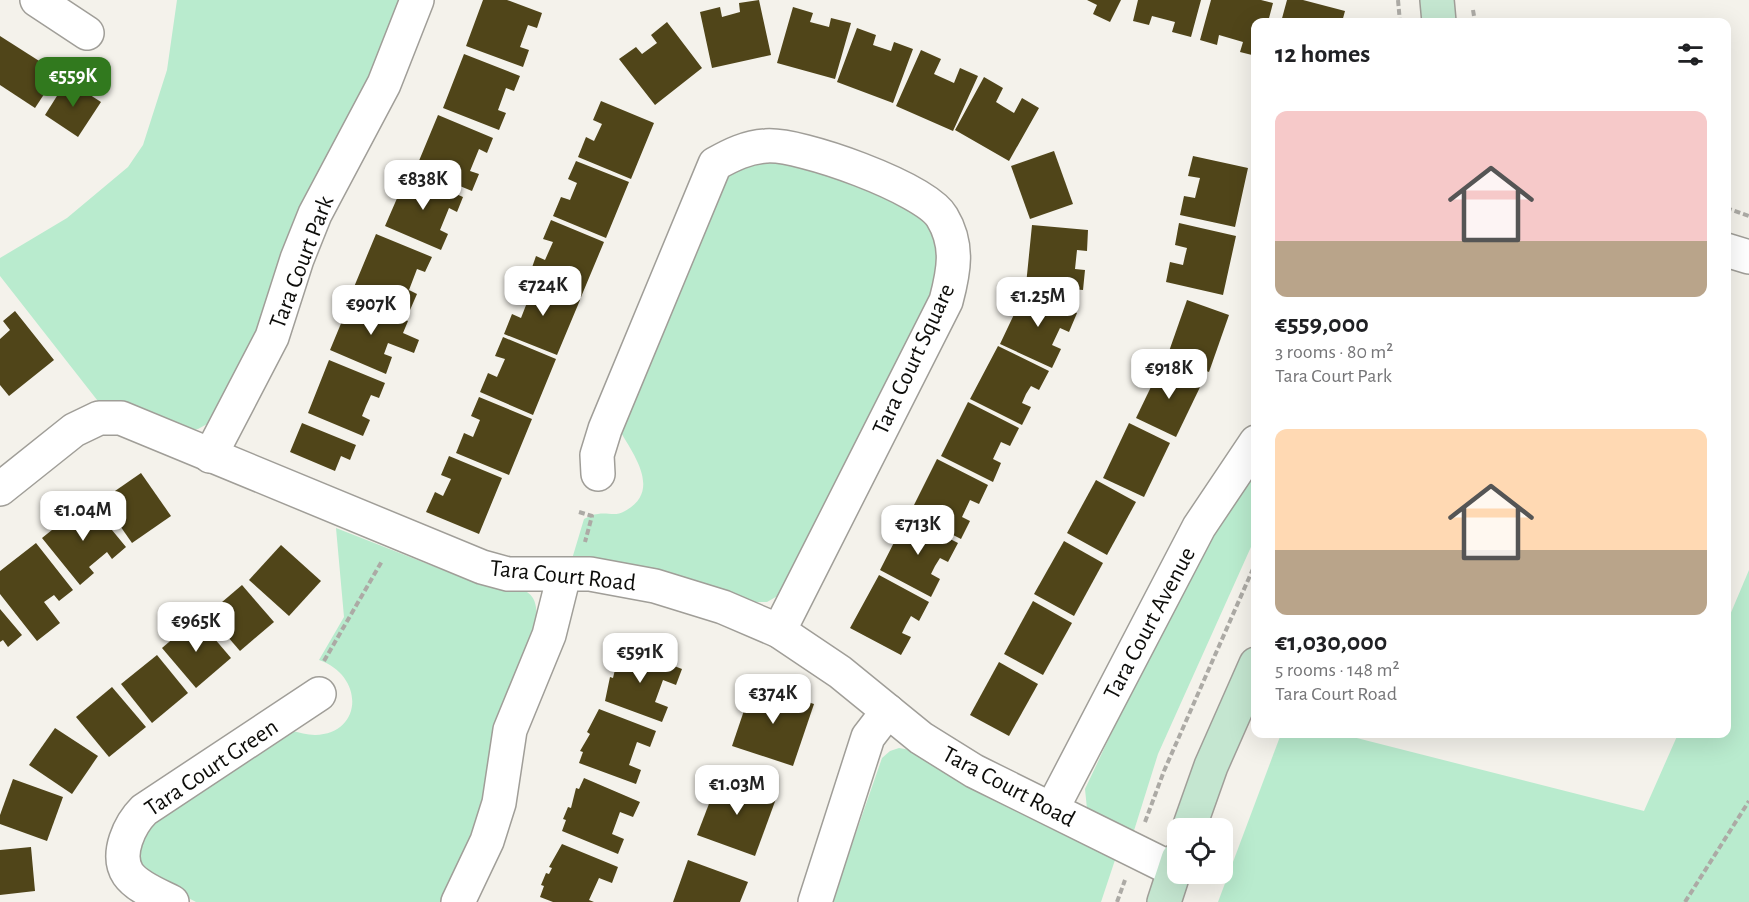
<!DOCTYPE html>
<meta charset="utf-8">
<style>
:root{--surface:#fff;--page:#f2f2f2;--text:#202124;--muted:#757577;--accent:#31791e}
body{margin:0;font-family:"Alegreya Sans",sans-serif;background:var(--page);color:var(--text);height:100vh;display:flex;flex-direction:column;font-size:22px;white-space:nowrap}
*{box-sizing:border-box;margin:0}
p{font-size:20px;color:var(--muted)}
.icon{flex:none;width:33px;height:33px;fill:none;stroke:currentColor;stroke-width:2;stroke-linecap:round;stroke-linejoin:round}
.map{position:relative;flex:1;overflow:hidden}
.drawer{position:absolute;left:1251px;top:18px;width:480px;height:720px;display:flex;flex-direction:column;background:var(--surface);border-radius:12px;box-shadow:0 6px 24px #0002}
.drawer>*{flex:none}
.fabs{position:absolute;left:1167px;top:818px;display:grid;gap:12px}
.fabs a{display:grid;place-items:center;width:66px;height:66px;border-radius:12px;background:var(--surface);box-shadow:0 6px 24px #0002;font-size:30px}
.price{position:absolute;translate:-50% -51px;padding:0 14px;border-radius:12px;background:#fff;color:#222;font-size:20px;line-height:39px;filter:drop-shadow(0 2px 3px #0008)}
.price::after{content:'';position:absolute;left:50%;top:36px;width:18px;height:14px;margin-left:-9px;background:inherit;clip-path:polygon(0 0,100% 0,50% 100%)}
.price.selected{background:var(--accent);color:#fff}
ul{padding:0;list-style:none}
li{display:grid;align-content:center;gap:12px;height:318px;padding:0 24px}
li span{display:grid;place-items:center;height:186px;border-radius:12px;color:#555}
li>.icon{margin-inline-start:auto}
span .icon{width:108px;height:108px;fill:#fffc;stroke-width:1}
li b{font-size:26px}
h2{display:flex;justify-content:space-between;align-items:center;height:72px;padding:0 24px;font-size:26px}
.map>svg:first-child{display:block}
.green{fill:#b9ebce}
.building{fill:#504519}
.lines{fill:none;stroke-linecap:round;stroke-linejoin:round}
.street-casing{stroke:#a09e98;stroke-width:36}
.secondary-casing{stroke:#a09e98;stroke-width:36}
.path{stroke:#acaaa5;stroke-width:4;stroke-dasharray:6 3;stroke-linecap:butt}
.street{stroke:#fff;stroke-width:33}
.secondary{stroke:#c4e6d0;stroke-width:33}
.labels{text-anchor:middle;stroke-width:6;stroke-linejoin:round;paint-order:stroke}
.street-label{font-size:24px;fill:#0d0d0a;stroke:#fff}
</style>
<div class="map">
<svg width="1749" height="902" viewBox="0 0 1749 902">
<rect width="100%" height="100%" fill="#f4f2eb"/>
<g class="green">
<polygon points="177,0 401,0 363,92 245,358 209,423 198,429 186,431 142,409 115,403 101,405 0,276 0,258 67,218 128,167 143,145 167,70"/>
<path d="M789,161C824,174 937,203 941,246C942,262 936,281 934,297L781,594L767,602H754L688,580L572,559L584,519C588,517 593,514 598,514C608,512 615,517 625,511C663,490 632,453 619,429L724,176L754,162Z"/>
<path d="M1255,473V538L1158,754L1132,837L1087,809L1085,789C1136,682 1186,570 1255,473Z"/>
<path d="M336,528L471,581C509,594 545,573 535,633L475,835L443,902H196L154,880L142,869L137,844L143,830L291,731C299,732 307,735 315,735C363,734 365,676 319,660L344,617Z"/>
<polygon points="1749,570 1749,902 1218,902 1281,734 1341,734 1644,811 1678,734 1726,734 1727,622"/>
<polygon points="899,748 911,750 1026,815 1115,860 1101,902 832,902 882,758 890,751"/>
</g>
<g class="building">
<polygon points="483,0 507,0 542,13 537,28 528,25 520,47 529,50 523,67 466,46"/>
<polygon points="759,0 771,55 712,68 700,12 720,7 722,17 740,12 739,3"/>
<polygon points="1087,0 1121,0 1110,22 1093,14 1097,5"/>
<polygon points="1138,0 1201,0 1191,37 1172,32 1175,22 1152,16 1149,25 1133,21"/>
<polygon points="1211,0 1261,0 1273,3 1268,22 1256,22 1256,56 1240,52 1243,42 1219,35 1217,45 1200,40"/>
<polygon points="1287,0 1303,0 1345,11 1342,22 1281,22"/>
<polygon points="793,7 813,13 810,22 829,27 831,18 851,23 835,79 777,63"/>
<polygon points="667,22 702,68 655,105 619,59 636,47 642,54 657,43 651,35"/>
<polygon points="857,28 876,35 873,45 891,51 894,42 913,49 893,103 837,82"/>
<polygon points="0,36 58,73 35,108 0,85"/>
<polygon points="921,50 941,59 934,74 954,83 960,68 978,76 953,131 896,106"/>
<polygon points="464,54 520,76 514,91 506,88 498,110 506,113 499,130 443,108"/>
<polygon points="984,77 1003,88 996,102 1004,107 1014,113 1022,98 1039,108 1009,161 955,130"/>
<polygon points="67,80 101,102 78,137 45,115"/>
<polygon points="601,101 654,123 631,179 578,157 586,137 594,141 602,124 593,120"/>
<polygon points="438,115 493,138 487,153 479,149 470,171 479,174 472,191 416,168"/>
<polygon points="1054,151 1073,204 1030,219 1011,166"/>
<polygon points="1193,156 1248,168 1235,227 1180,215 1184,196 1195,198 1200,178 1188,176"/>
<polygon points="576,161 629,182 606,238 553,216 561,197 570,200 577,183 568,179"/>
<polygon points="408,173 463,197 457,212 449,208 440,230 448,234 441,250 385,226"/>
<polygon points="551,220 604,242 581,297 529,276 536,256 545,260 553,242 543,239"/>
<polygon points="1179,223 1236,236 1223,295 1166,282 1170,262 1183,265 1185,256 1187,248 1175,245"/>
<polygon points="1032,225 1088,230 1087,251 1077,250 1075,269 1085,270 1083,290 1026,285"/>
<polygon points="376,234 432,257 425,272 417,269 409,290 417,294 410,310 354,287"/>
<polygon points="527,278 580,300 557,355 504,334 512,314 521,318 528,300 519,297"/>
<polygon points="1026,289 1077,313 1069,332 1060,328 1052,345 1061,349 1052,368 1000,344"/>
<polygon points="352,297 408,321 403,333 419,340 414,353 388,343 384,354 392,357 386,374 330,350"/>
<polygon points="1187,300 1229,315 1209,372 1167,357"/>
<polygon points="15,311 54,360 9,396 0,385 0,339 10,330 3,321"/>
<polygon points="503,337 556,359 533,415 480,392 488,373 497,377 505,359 495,356"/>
<polygon points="998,346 1049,371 1039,390 1031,386 1026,394 1022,403 1031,407 1022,425 970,399"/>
<polygon points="329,360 385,383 379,398 371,395 366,406 362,416 370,420 363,436 308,413"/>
<polygon points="1162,364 1202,383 1176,437 1136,418"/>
<polygon points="479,397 532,419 509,475 456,453 464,433 473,437 480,420 471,416"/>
<polygon points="968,402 1019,428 1010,446 1001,442 993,459 1001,463 993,482 941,456"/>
<polygon points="302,423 356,445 350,460 341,456 335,471 290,452"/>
<polygon points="1129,423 1170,443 1144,497 1103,478"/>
<polygon points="449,456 502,478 479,534 426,512 435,492 443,496 451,479 441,475"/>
<polygon points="937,459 988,485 979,504 970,500 962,517 970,521 961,539 910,513"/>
<polygon points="141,473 171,516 132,543 102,500"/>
<polygon points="1096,480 1136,502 1107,555 1067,533"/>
<polygon points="88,501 126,547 112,559 107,552 89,567 94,573 80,585 42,538"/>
<polygon points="907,517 958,543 948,562 940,558 935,566 931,574 940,579 931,597 880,570"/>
<polygon points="1064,541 1103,563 1074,616 1034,594"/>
<polygon points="36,543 73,590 59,601 54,595 44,602 60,623 37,641 0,594 0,571"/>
<polygon points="281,545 321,581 289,616 249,580"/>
<polygon points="879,575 929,602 919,621 911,616 906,625 902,633 911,637 901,655 850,628"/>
<polygon points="242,585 274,622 240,651 208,614"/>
<polygon points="1033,601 1072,623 1043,675 1004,654"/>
<polygon points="0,609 22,635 8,647 3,640 0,642"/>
<polygon points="197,618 231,658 196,688 162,648"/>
<polygon points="625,647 682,669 676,685 663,680 655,702 668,707 662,722 605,701 610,677 613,678 618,657 621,658"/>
<polygon points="157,655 188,693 152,723 121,684"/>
<polygon points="999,662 1038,684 1009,736 970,715"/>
<polygon points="753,684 814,704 793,766 732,746"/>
<polygon points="112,687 146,727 109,757 76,717"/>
<polygon points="599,709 656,731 650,747 637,742 629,765 641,770 636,784 579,763 583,752 580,751 590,734 587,732"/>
<polygon points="55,728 98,756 72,794 29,765"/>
<polygon points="720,775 777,796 755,856 697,835"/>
<polygon points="584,778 640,802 633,817 620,812 612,834 624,839 618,854 562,831 566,820 563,819 568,807 571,808 576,788 579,789"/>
<polygon points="13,779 63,797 47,841 0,824 0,815"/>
<polygon points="562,844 618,867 612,883 599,878 589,900 594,902 553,902 540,897 544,886 541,885 546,873 549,874 552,868 549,867"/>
<polygon points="31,847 35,891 0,895 0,850"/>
<polygon points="688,860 748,882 740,902 673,902"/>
</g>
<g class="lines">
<defs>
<g id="street">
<polyline points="37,0 87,33"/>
<polyline points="1726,250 1749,257"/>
<polyline points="210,456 272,337 297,259 315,214 384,84 417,0"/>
<path d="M598,474L597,455L605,429L715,164C731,155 747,147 766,146C799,143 925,188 942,217C959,245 954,271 946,301L779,631"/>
<polyline points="0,489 74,430 99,418 121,418 482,567 508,574 590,574 655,586 723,607 779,631 840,672 921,738 974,771 1174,870"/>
<polyline points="1052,809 1199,527 1256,442"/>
<path d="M172,902C158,895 137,887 128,874C115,854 130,824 144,810L319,694"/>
<polyline points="458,902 487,841 499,803 510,730 549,635 564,575"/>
<polyline points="815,902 868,737 888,711"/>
</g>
<g id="secondary">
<polyline points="1437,0 1439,22"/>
<polyline points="1189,828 1211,766 1256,664"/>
<polyline points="1164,902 1178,859"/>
</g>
</defs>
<use href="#street" class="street-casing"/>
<use href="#secondary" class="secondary-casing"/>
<g class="path">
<polyline points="1398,0 1400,22"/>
<polyline points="1473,10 1475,22"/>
<polyline points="1726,208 1749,216"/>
<polyline points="579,512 592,516 585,542"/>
<polyline points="324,661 382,561"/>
<polyline points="1145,822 1164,771 1256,562"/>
<polyline points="1117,902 1125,880"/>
<polyline points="1685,902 1749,801"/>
</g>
<use href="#street" class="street"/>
<use href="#secondary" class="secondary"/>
</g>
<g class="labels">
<g class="street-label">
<text transform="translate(301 262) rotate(-69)" y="8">Tara Court Park</text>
<text transform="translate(913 359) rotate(-65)" y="8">Tara Court Square</text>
<text transform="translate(563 575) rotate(6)" y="8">Tara Court Road</text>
<text transform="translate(1149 623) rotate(-62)" y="8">Tara Court Avenue</text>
<text transform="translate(211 767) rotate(-34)" y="8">Tara Court Green</text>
<text transform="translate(1009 786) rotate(28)" y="8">Tara Court Road</text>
</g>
</g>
</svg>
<div class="fabs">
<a><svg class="icon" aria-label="locate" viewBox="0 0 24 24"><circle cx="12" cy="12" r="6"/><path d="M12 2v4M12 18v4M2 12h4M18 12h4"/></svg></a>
</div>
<b class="price selected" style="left:73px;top:108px">€559K</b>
<b class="price" style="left:423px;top:211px">€838K</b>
<b class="price" style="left:543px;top:317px">€724K</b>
<b class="price" style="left:1038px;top:328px">€1.25M</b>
<b class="price" style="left:371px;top:336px">€907K</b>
<b class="price" style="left:1169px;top:400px">€918K</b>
<b class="price" style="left:83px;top:542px">€1.04M</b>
<b class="price" style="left:918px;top:556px">€713K</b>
<b class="price" style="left:196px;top:653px">€965K</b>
<b class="price" style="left:640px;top:684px">€591K</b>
<b class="price" style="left:773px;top:725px">€374K</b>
<b class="price" style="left:737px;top:816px">€1.03M</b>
<section class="drawer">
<h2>12 homes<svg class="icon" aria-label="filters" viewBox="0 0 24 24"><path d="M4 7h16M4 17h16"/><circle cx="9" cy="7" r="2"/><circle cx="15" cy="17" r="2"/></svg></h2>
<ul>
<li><span style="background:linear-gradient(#f6c9c9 70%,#b9a48a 0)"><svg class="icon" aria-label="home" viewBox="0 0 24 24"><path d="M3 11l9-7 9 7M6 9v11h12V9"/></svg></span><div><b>€559,000</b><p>3 rooms · 80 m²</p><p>Tara Court Park</p></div></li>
<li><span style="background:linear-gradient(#ffd9b3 65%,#b9a48a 0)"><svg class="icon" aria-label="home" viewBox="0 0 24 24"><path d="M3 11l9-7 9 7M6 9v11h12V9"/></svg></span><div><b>€1,030,000</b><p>5 rooms · 148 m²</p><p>Tara Court Road</p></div></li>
</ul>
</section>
</div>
